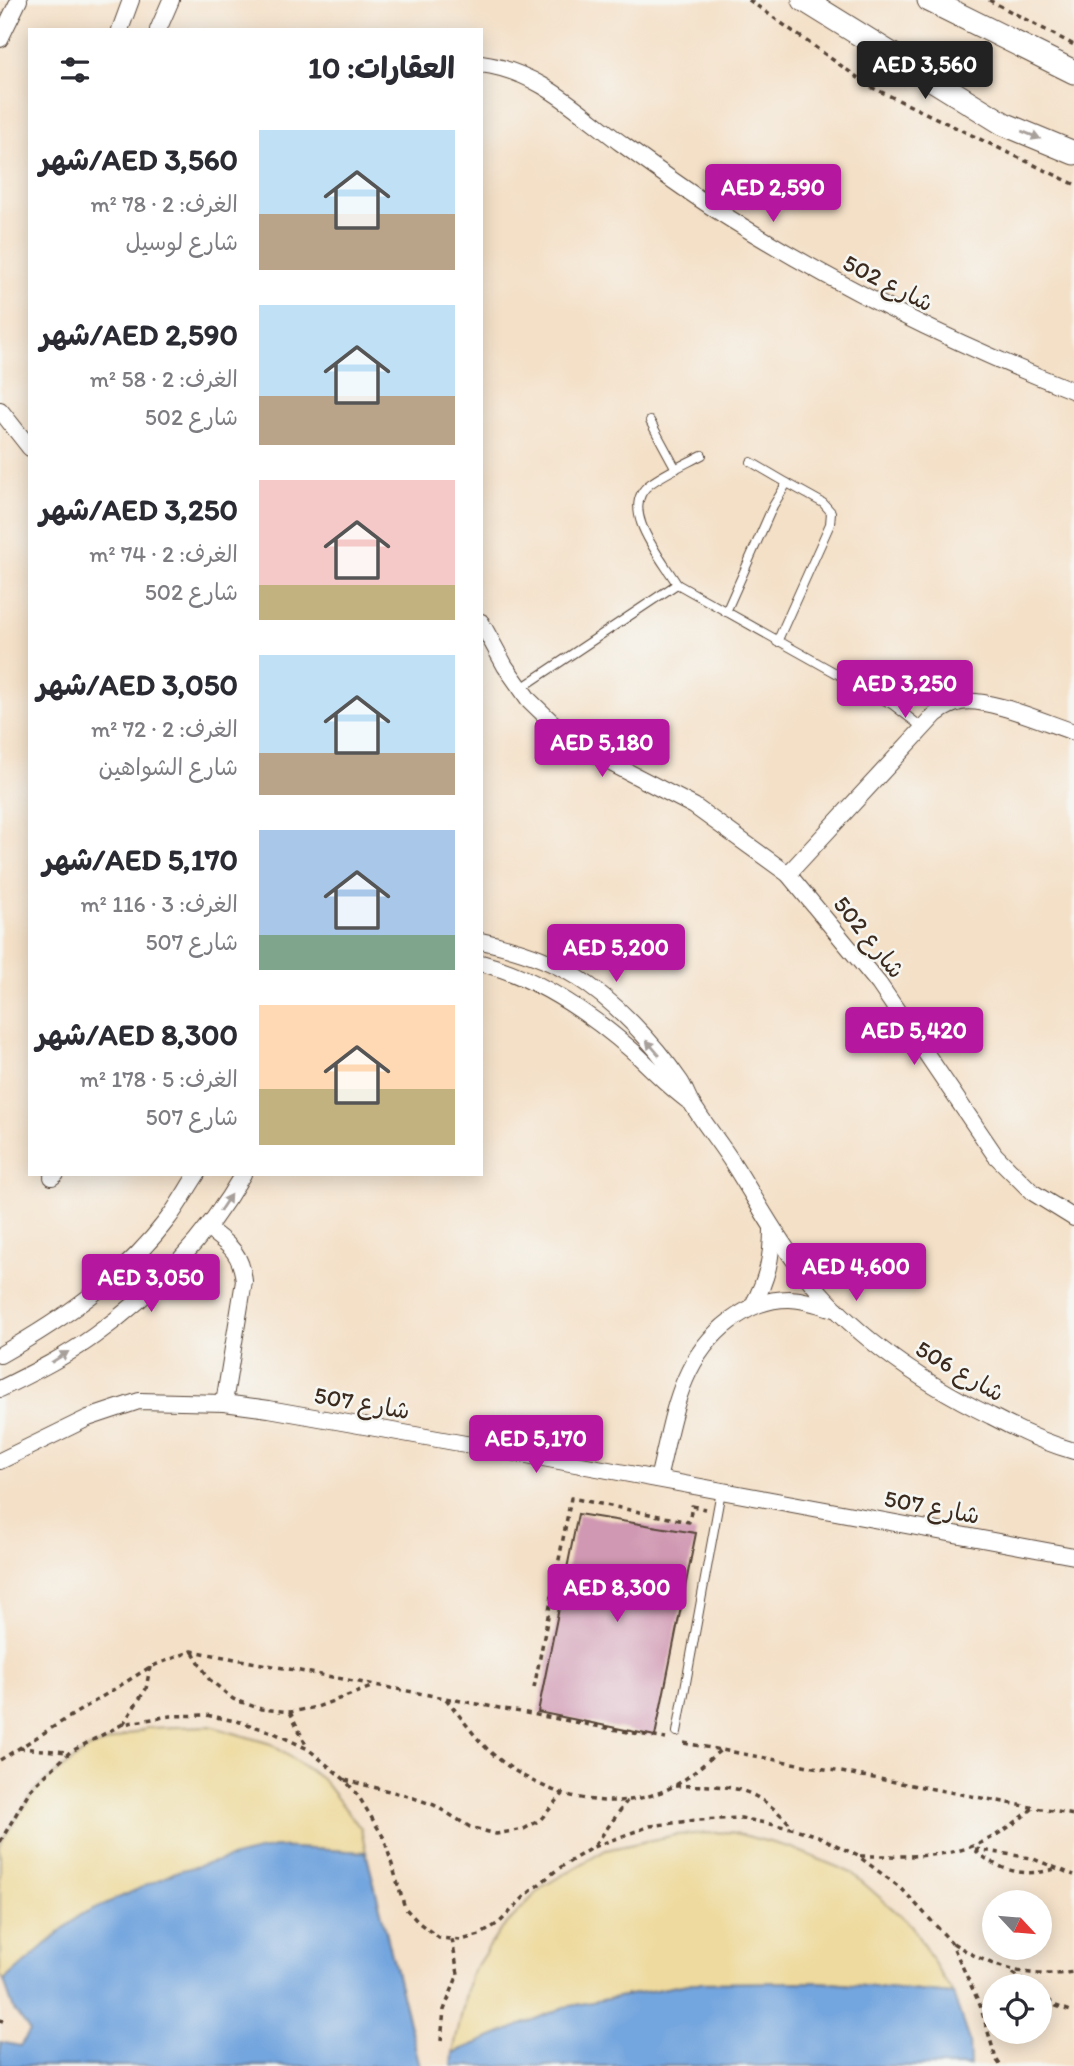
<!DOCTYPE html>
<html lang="ar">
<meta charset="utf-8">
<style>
:root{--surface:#fff;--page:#f7f7f7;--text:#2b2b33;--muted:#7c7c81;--accent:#b5179e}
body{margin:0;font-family:Itim,"Playpen Sans Arabic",sans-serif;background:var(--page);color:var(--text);direction:rtl;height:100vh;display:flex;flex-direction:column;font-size:26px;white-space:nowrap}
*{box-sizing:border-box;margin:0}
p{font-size:23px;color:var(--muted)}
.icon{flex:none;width:38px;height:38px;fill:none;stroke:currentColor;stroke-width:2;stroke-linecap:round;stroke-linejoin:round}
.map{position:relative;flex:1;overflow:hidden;direction:ltr}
.drawer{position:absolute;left:28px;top:28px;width:455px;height:1148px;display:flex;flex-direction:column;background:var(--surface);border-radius:0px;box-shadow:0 4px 18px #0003;direction:rtl}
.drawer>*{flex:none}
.needle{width:46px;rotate:116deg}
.fabs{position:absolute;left:982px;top:1890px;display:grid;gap:14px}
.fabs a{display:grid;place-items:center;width:70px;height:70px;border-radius:50%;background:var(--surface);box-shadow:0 4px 18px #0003;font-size:35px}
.price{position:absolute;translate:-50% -60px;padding:0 16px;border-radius:7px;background:var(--accent);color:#fff;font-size:23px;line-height:46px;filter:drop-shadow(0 2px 4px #0008)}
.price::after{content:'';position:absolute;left:50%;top:42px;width:21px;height:16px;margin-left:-10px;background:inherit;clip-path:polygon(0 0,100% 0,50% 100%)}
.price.current{background:#222;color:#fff}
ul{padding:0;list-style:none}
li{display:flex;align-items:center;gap:21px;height:175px;padding:0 28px}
li span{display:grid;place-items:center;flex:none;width:196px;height:140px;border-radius:0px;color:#555}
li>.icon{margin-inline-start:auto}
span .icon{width:84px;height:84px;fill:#fffc;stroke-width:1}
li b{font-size:30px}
h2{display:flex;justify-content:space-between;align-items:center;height:84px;padding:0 28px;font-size:30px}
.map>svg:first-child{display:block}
.sand{fill:#eeda9e;stroke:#94825e;stroke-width:2}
.water{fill:#73a5de;stroke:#57687e;stroke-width:2}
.building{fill:#d098b2}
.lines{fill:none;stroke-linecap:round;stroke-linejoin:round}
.lane-casing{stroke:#574537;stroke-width:10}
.street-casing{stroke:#574537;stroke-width:18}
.secondary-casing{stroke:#574537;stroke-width:25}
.path{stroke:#574537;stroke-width:3.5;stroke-dasharray:5 5;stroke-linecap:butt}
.lane{stroke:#fff;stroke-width:8}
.street{stroke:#fff;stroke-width:16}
.secondary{stroke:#fff;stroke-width:23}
.oneway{fill:#a79f9a}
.labels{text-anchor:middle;stroke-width:5;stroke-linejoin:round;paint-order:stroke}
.street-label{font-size:24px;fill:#3b2a1e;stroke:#f6f6f2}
</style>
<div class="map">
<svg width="1074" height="2066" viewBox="0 0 1074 2066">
<rect width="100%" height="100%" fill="#f6f6f2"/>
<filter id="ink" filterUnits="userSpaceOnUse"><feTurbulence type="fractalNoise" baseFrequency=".0143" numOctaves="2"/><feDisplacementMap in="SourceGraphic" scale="14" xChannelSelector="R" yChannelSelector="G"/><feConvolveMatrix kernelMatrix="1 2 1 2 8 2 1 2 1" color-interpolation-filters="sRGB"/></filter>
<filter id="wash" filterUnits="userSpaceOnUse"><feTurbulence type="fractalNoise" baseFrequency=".00686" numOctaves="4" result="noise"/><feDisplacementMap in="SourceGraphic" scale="28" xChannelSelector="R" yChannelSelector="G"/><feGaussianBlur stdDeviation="1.57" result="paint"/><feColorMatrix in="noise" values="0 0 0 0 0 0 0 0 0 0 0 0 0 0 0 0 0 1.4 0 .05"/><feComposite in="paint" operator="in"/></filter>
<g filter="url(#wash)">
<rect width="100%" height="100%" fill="#f4e0c7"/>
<g class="sand">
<polygon points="210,1726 271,1744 322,1779 361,1829 366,1852 274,1847 80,1915 4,1981 0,1975 0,1846 2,1840 38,1787 88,1749 147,1728"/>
<polygon points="731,1832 792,1848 852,1873 911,1925 953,1994 820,1982 693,1983 565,2007 453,2053 470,1976 499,1932 542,1887 606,1850 675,1835"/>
</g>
<g class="water">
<polygon points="274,1847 366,1852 420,2066 0,2066 0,2042 20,2046 30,2031 14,2010 4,1981 80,1915 178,1871"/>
<polygon points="820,1982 953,1994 969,2041 970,2066 452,2066 453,2053 565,2007 693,1983"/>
</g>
<g id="blocks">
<polygon class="building" points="578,1514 696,1533 655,1736 538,1712"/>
</g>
</g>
<g filter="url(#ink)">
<use href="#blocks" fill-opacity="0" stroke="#574537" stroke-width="2"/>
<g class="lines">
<defs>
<g id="lane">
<polyline points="650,421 676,469"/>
<polyline points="751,462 787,483"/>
<path d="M677,584C662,559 617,508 650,484C665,473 685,464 702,455"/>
<polyline points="726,612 773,506 787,483 823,503 831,512 830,524 777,642"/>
<polyline points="520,689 677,584 893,705 923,728"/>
<polyline points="677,1732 721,1491"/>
</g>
<g id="street">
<polyline points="120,30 131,0"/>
<polyline points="158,30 171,0"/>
<polyline points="0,39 19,0"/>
<path d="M481,64C537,71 574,108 618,141C655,168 693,196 732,220C841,288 955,344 1074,391"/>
<polyline points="0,410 30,448"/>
<polyline points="481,622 505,666 529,700 561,731 603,759 694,806 788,874 879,984 995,1155 1032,1192 1074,1218"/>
<path d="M788,874L936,714C944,708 951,704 961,702C988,697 1046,723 1074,732"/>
<path d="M481,941C514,948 547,958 575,976C614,1000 654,1043 680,1081C685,1088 687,1097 692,1104C705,1125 721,1144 734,1165C757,1201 777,1239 803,1272C853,1336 919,1381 991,1416C1017,1430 1045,1443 1074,1451"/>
<path d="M481,963C537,977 592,1015 635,1053C652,1069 668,1086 687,1100"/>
<polyline points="52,1177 56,1174"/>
<path d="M207,1228C229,1245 241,1252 244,1281L224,1403"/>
<path d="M753,1305C767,1279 772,1258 772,1229"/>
<path d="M0,1355C63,1319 122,1279 167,1220C178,1206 187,1189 197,1174"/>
<path d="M0,1389C32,1373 65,1357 94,1336C153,1294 207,1237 243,1174"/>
<polyline points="0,1461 88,1418 139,1401 224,1403 269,1409 516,1453 1074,1556"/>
<path d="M658,1479C673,1420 678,1360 730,1321C749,1307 766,1299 789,1299C805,1299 822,1306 837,1310"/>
</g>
<g id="secondary">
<polyline points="804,0 1004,124 1074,153"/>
<polyline points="929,0 1074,72"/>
</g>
</defs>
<use href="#lane" class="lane-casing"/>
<use href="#street" class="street-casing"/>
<use href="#secondary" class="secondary-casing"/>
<g class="path">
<polyline points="749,0 871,87 1074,184"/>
<polyline points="989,0 1074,45"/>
<polyline points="193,1652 209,1679 233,1699 261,1709 290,1712 317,1707 374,1686"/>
<polyline points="534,1688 571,1498 689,1522 692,1506 705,1509"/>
<path d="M446,1699C462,1718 477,1741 495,1756C544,1797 615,1817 674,1786C691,1777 706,1761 721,1750"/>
<polyline points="290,1712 307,1747"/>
<polyline points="123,1724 146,1689 150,1667"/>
<polyline points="684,1743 1074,1815"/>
<polyline points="19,1748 67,1752"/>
<polyline points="0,1760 150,1667 192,1651 666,1739"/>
<polyline points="345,1780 405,1795 434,1805 470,1827 496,1834 524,1829 540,1820 563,1794"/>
<path d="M675,1786C732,1785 752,1784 793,1827"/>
<polyline points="0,1842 30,1790 70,1752 123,1724 170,1716 206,1715 240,1722 272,1732 308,1749 345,1780 359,1797 384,1838 405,1908 419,1923 439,1938 461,1940 480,1935 500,1922 526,1895 558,1869 593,1847 650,1826 697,1820 741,1818 795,1829 818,1836 858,1856 902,1889 951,1942 980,2005 996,2059 1001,2066"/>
<polyline points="595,1845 627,1801"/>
<polyline points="975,1849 1031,1858 1074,1875"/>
<path d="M975,1850C1000,1872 1026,1878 1058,1868"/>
<path d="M860,1856C937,1856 972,1861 1033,1808"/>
<path d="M953,1943C991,1968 1029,1979 1074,1972"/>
<polyline points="1013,1973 1031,1986"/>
<polyline points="1040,1993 1056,2006 1074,2012"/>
<polyline points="0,2020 3,2021"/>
<polyline points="441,2041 444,2010 458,1974 452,1939"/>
</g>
<use href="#lane" class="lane"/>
<use href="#street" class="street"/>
<use href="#secondary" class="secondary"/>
</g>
<defs><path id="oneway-solid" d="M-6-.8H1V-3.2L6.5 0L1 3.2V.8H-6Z" transform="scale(1.75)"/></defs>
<g class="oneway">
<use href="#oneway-solid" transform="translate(1031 135) rotate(22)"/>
<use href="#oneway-solid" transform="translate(653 1048) rotate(-131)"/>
<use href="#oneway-solid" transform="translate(225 1203) rotate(-56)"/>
<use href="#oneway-solid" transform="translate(60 1357) rotate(-32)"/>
</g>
</g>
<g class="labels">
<g class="street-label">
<text transform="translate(888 283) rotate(27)" y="8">شارع 502</text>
<text transform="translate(869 937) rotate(51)" y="8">شارع 502</text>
<text transform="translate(960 1371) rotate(30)" y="8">شارع 506</text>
<text transform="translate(362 1403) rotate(10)" y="8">شارع 507</text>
<text transform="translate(932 1507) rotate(11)" y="8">شارع 507</text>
</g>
</g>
</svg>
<div class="fabs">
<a><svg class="needle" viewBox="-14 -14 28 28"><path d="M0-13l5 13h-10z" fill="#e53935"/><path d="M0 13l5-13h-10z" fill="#7c7c81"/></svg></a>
<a><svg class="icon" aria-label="locate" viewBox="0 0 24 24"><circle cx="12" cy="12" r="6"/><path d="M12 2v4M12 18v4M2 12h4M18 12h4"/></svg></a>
</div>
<b class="price current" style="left:925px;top:101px">AED 3,560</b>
<b class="price" style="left:773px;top:224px">AED 2,590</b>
<b class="price" style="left:905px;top:720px">AED 3,250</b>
<b class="price" style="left:602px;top:779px">AED 5,180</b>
<b class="price" style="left:616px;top:984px">AED 5,200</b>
<b class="price" style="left:914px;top:1067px">AED 5,420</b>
<b class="price" style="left:856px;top:1303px">AED 4,600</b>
<b class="price" style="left:151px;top:1314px">AED 3,050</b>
<b class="price" style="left:536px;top:1475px">AED 5,170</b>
<b class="price" style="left:617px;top:1624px">AED 8,300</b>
<section class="drawer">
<h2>العقارات: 10<svg class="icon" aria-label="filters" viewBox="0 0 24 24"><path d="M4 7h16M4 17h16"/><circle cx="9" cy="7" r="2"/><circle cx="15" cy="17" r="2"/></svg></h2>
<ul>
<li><span style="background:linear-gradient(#bfe0f5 60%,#b9a48a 0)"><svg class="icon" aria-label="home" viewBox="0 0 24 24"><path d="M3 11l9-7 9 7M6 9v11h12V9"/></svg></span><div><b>AED 3,560/شهر</b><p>الغرف: 2 · 78 m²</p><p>شارع لوسيل</p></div></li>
<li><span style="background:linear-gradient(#bfe0f5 65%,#b9a48a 0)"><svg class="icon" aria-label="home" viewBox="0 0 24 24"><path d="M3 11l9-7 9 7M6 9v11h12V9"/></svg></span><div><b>AED 2,590/شهر</b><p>الغرف: 2 · 58 m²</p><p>شارع 502</p></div></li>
<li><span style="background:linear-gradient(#f6c9c9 75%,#c2b280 0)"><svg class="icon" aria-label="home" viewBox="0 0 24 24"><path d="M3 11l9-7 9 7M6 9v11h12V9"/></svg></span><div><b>AED 3,250/شهر</b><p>الغرف: 2 · 74 m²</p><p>شارع 502</p></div></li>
<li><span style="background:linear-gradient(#bfe0f5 70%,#b9a48a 0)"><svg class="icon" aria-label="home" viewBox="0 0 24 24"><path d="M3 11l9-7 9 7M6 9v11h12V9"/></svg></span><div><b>AED 3,050/شهر</b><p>الغرف: 2 · 72 m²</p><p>شارع الشواهين</p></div></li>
<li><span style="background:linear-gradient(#a9c7e8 75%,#7fa58c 0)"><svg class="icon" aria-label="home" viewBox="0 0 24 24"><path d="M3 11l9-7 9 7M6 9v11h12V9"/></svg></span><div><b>AED 5,170/شهر</b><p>الغرف: 3 · 116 m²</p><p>شارع 507</p></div></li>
<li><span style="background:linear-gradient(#ffd9b3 60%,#c2b280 0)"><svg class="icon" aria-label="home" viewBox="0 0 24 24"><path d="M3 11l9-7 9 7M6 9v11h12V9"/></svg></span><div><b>AED 8,300/شهر</b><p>الغرف: 5 · 178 m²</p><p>شارع 507</p></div></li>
</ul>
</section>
</div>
